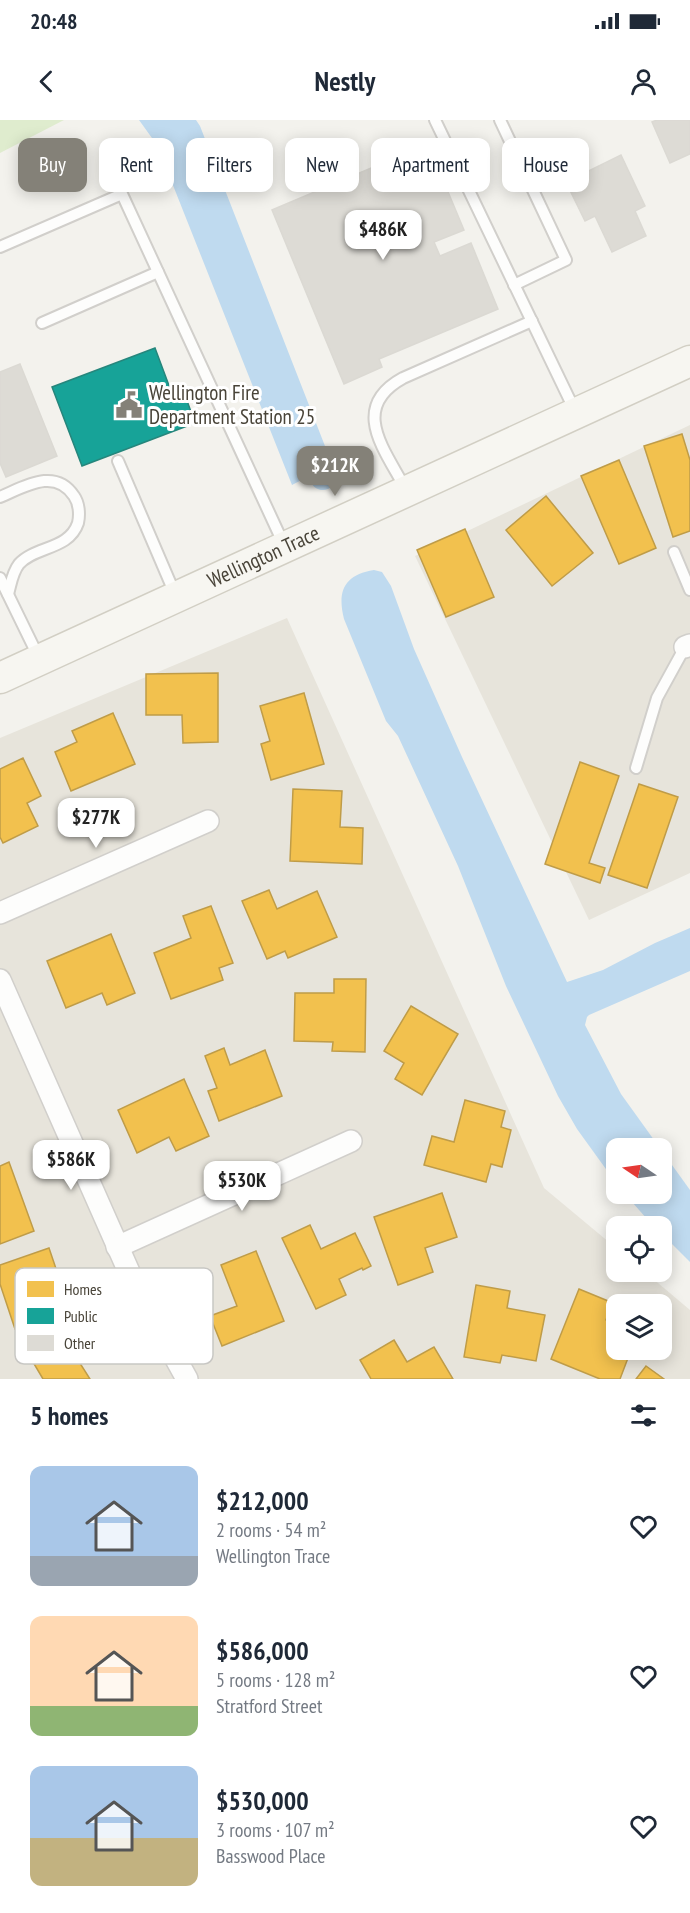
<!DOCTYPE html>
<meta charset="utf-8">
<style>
:root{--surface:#fff;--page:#f6f6f7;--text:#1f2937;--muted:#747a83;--accent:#848178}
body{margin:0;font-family:"PT Sans Narrow",sans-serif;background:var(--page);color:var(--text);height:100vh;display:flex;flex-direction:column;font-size:22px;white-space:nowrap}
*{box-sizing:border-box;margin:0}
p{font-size:20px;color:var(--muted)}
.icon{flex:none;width:33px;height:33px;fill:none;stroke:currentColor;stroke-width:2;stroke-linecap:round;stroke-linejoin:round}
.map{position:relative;height:1259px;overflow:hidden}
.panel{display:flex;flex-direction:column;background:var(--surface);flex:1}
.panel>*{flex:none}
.banner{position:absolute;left:18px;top:18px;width:654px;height:54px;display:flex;gap:12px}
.needle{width:39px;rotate:283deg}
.fabs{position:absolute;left:606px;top:1018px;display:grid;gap:12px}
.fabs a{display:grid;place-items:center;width:66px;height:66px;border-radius:12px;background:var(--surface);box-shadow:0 3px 15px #0003;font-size:30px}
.price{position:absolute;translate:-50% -51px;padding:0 14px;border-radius:12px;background:#fff;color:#222;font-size:20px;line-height:39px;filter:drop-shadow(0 2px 3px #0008)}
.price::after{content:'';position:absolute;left:50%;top:36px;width:18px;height:14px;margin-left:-9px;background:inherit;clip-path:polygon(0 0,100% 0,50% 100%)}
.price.current{background:var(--accent);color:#fff}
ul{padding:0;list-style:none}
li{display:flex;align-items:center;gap:18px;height:150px;padding:0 30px}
li span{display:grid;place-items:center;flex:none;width:168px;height:120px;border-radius:12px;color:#555}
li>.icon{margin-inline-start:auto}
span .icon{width:72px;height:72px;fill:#fffc;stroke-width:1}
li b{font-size:26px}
h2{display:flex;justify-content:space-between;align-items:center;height:72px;padding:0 30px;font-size:26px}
.tag{padding:0 21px;border-radius:12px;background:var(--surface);box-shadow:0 3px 15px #0003;font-size:21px;line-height:54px}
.tag.current{background:var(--accent);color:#fff}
.status{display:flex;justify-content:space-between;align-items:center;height:42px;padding:0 30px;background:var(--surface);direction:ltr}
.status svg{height:16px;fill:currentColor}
header{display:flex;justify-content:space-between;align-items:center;height:78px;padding:0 30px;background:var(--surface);font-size:27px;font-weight:600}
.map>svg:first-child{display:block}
.residential{fill:#e7e4db;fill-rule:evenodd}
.green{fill:#dfecce}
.water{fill:#bfdaef}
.homes{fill:#f2c14e;stroke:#bf9c48;stroke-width:1.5}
.public{fill:#17a398;stroke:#26867c;stroke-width:1.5}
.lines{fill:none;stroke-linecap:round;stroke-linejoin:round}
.canal{stroke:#bfdaef;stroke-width:26}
.building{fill:#dddbd5;stroke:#dbd9d3;stroke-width:1.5}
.lane-casing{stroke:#d1cfcb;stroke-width:14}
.street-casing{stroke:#d1cfcb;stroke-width:24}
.secondary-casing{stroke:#d2cfc4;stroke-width:33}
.lane{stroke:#fdfdfc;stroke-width:10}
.street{stroke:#fdfdfc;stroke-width:21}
.secondary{stroke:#f7f6f1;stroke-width:30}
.labels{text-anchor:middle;stroke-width:6;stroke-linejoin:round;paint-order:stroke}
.poi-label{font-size:21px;fill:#494439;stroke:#fff;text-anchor:start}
.street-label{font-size:21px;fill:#494439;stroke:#fff}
.key{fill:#fff;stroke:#c8c7c4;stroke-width:1.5}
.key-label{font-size:16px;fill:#494439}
</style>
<div class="status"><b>20:48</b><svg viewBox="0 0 49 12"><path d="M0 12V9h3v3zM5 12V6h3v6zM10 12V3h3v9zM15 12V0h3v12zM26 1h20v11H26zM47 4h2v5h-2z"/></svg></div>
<header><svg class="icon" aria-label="back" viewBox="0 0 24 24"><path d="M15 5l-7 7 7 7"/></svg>Nestly<svg class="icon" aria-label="person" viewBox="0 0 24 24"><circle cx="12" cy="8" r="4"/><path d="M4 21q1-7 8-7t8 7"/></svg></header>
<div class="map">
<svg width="690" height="1259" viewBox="0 0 690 1259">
<rect width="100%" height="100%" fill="#f3f2ed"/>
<g class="residential">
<polygon points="690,305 690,753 589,800 415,436"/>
<path d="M287,498L544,1068L616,1128V1152H645L690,1190V1259H0V618ZM616,1185H662V1230H616Z"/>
</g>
<polygon class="green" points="0,0 64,0 0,33"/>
<g class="water">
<polygon points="139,0 196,0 200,6 332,344 292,365 157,25"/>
<path d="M374,450L382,452L391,466L414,529L462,637L567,862L603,850L655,823L690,808V851L589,895L587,897L585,905L621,974L690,1070V1142L662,1114V1107H654L625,1074H662V1029H616V1063L577,1009L558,976L506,866L458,746L398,616L386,601L344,499C337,471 344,455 374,450Z"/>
</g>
<g class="homes">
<polygon points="682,314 690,340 690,411 673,417 644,326"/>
<polygon points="619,340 656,428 619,444 581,356"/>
<polygon points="546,376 593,433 552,466 506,410"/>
<polygon points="465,409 494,477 446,497 417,430"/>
<polygon points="218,553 218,622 183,623 182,595 146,595 146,554"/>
<polygon points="304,573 324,644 271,660 261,624 270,621 260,586"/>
<polygon points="113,593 135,644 71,671 55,632 77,622 72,611"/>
<polygon points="23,638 41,676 27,683 38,706 3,723 0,717 0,649"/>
<polygon points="580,642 619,656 589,743 605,748 600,763 545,744"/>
<polygon points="639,664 678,677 647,768 608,755"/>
<polygon points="293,669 342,671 340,707 363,708 362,744 290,741"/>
<polygon points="269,770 277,789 317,771 337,817 288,838 285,831 267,839 242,781"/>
<polygon points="211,786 233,843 219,848 223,860 171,879 154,833 191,818 183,796"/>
<polygon points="111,814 135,873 107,885 102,873 66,888 47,841"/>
<polygon points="334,859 366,859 365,932 332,931 333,922 294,921 295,873 334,873"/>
<polygon points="411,886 458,914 422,975 395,959 404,943 384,931"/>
<polygon points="224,928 230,945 265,930 282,976 219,1001 208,971 217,968 205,936"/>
<polygon points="184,959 209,1016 176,1031 169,1017 137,1033 118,990"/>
<polygon points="465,980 505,991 501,1007 511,1010 502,1047 491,1044 486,1062 424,1045 432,1016 454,1022"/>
<polygon points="9,1042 34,1111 0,1124 0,1046"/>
<polygon points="442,1073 457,1117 425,1128 433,1152 398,1165 374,1097"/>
<polygon points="310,1105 321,1129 355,1113 371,1146 363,1150 362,1148 339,1159 346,1175 316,1189 282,1118"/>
<polygon points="49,1128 70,1190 15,1209 0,1164 0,1145"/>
<polygon points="256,1131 284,1201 222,1226 210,1196 237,1186 221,1145"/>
<polygon points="476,1165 510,1171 507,1188 545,1195 536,1241 502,1235 500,1243 464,1237"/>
<polygon points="579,1169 613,1183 606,1200 616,1205 616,1230 631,1230 620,1259 600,1259 551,1239"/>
<polygon points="80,1201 95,1226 76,1237 90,1259 43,1259 27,1232"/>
<polygon points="394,1220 407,1242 434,1227 453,1259 371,1259 360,1240"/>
<polygon points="646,1246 664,1259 636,1259"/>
</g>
<polygon class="public" points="155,228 174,279 185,275 195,303 82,346 52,267"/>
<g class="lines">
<polyline class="canal" points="306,320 323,357"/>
</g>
<g class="building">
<polygon points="657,0 690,0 690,34 670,43 652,2"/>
<polygon points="428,24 464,110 434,122 440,136 471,123 498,189 379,239 382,247 344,264 272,90"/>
<polygon points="621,35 645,86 635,91 646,116 612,132 595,96 585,101 566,62"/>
<polygon points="20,244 57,336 6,357 0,343 0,252"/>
</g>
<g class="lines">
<defs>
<g id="lane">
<polyline points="435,0 576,293"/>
<polyline points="500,0 566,140 514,165"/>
<polyline points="0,127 122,74 285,427"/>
<polyline points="42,203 158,152"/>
<polyline points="118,341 175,474"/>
<path d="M406,370C386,331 348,288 403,258L532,201"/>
<path d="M0,377C24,367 55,347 74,376C79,383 80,394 78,403C69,430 35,426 19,444C12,453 11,464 8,474"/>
<polyline points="674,432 690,470"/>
<polyline points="0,458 39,538"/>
<polyline points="636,648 657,578 685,527"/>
</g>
<g id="street">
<polyline points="685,527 690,525"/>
<polyline points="0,793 208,701"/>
<polyline points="0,860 133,1161 187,1259"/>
<polyline points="117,1127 351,1021"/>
</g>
<g id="secondary">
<path id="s1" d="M0,558L690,241"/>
</g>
</defs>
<use href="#lane" class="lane-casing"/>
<use href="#street" class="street-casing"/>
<use href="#secondary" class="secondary-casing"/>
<use href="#lane" class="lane"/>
<use href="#street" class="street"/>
<use href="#secondary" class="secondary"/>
</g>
<defs>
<symbol id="civic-bare" viewBox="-9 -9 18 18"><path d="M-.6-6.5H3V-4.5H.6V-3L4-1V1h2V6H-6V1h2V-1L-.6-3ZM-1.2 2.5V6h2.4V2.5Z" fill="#848178" stroke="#fff" stroke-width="2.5" paint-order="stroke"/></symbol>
</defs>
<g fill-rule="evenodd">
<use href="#civic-bare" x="110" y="266" width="38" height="38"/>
</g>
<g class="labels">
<g class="poi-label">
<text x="149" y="280">Wellington Fire<tspan x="149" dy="24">Department Station 25</tspan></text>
</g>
<g class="street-label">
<text dy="7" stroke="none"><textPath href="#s1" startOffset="290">Wellington Trace</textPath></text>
</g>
</g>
<rect x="15" y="1148" width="198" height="96" rx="9" class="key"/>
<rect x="27" y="1161" width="27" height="16" fill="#f2c14e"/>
<rect x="27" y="1188" width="27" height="16" fill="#17a398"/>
<rect x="27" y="1215" width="27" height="16" fill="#dddbd5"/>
<g class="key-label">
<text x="64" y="1175">Homes</text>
<text x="64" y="1202">Public</text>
<text x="64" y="1229">Other</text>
</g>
</svg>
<div class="fabs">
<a><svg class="needle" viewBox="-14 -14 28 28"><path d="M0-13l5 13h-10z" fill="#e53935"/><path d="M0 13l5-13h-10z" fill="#747a83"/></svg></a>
<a><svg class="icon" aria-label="locate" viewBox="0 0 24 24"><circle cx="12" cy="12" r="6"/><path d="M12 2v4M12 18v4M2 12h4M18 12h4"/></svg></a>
<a><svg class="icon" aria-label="layers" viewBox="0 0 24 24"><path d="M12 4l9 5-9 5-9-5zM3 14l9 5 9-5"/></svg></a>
</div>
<b class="price" style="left:383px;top:141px">$486K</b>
<b class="price current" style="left:335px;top:377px">$212K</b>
<b class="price" style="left:96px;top:729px">$277K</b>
<b class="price" style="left:71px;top:1071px">$586K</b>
<b class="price" style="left:242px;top:1092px">$530K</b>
<div class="banner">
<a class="tag current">Buy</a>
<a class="tag">Rent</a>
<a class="tag">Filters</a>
<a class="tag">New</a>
<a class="tag">Apartment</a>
<a class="tag">House</a>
</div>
</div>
<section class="panel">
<h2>5 homes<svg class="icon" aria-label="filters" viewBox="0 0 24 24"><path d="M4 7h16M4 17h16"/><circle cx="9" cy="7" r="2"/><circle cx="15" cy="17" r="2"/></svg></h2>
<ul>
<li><span style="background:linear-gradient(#a9c7e8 75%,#9aa5b1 0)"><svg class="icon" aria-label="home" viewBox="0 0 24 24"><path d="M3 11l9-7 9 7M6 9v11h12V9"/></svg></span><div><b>$212,000</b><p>2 rooms · 54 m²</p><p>Wellington Trace</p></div><svg class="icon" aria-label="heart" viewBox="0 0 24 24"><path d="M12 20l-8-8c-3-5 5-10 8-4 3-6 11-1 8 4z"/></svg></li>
<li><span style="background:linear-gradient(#ffd9b3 75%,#8fb573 0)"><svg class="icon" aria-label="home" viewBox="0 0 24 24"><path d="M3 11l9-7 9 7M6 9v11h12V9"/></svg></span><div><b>$586,000</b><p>5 rooms · 128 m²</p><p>Stratford Street</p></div><svg class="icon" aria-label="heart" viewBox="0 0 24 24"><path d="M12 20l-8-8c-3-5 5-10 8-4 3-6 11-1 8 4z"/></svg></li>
<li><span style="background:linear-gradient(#a9c7e8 60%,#c2b280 0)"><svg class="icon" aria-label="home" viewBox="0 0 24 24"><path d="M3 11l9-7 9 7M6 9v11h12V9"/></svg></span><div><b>$530,000</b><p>3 rooms · 107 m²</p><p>Basswood Place</p></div><svg class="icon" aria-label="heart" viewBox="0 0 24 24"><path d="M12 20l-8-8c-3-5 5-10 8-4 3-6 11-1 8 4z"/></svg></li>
</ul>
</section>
